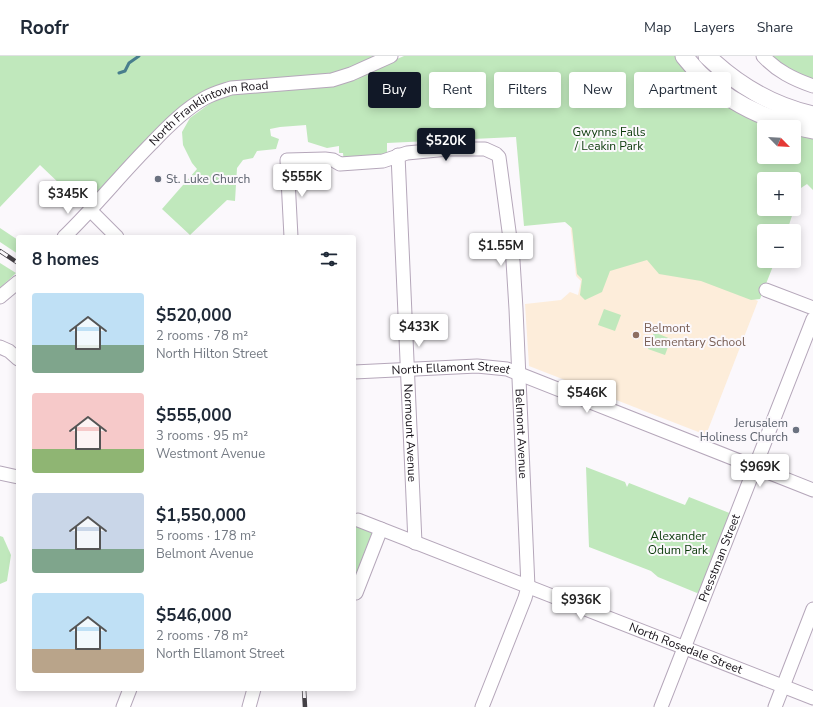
<!DOCTYPE html>
<meta charset="utf-8">
<style>
:root{--surface:#fff;--page:#f6f6f7;--text:#1f2937;--muted:#747a83;--line:#e0e1e3;--accent:#111827}
body{margin:0;font-family:"Nunito Sans",sans-serif;background:var(--page);color:var(--text);height:100vh;display:flex;flex-direction:column;font-size:15px;white-space:nowrap}
*{box-sizing:border-box;margin:0}
p{font-size:13px;color:var(--muted)}
.icon{flex:none;width:22px;height:22px;fill:none;stroke:currentColor;stroke-width:2;stroke-linecap:round;stroke-linejoin:round}
.map{position:relative;flex:1;overflow:hidden}
.sheet{position:absolute;left:16px;top:179px;width:340px;height:456px;display:flex;flex-direction:column;background:var(--surface);border-radius:4px;box-shadow:0 2px 10px #0003}
.sheet>*{flex:none}
.top-card{position:absolute;left:368px;top:16px;width:380px;height:36px;display:flex;gap:8px}
.needle{width:26px;rotate:114deg}
.tools{position:absolute;left:757px;top:64px;display:grid;gap:8px}
.tools a{display:grid;place-items:center;width:44px;height:44px;border-radius:4px;background:var(--surface);box-shadow:0 2px 10px #0003;font-size:20px}
.price{position:absolute;translate:-50% -34px;padding:0 9px;border-radius:4px;background:#fff;color:#222;font-size:13px;line-height:26px;filter:drop-shadow(0 1px 2px #0008)}
.price::after{content:'';position:absolute;left:50%;top:24px;width:12px;height:9px;margin-left:-6px;background:inherit;clip-path:polygon(0 0,100% 0,50% 100%)}
.price.selected{background:var(--accent);color:#fff}
ul{padding:0;list-style:none}
li{display:flex;align-items:center;gap:12px;height:100px;padding:0 16px}
li span{display:grid;place-items:center;flex:none;width:112px;height:80px;border-radius:4px;color:#555}
li>.icon{margin-inline-start:auto}
span .icon{width:48px;height:48px;fill:#fffc;stroke-width:1}
li b{font-size:17px}
h2{display:flex;justify-content:space-between;align-items:center;height:48px;padding:0 16px;font-size:17px}
.chip{padding:0 14px;border-radius:4px;background:var(--surface);box-shadow:0 2px 10px #0003;font-size:14px;line-height:36px}
.chip.selected{background:var(--accent);color:#fff}
header{display:flex;align-items:center;gap:24px;box-sizing:border-box;height:56px;padding:0 20px;background:var(--surface);border-bottom:1px solid var(--line)}
header strong{font-size:19px}
nav{display:flex;gap:22px;margin-inline-start:auto;font-size:14px}
.map>svg:first-child{display:block}
.education{fill:#fdedda}
.green{fill:#c0e8bc;fill-rule:evenodd}
.lines{fill:none;stroke-linecap:round;stroke-linejoin:round}
.stream{stroke:#487e8d;stroke-width:3}
.minor-casing{stroke:#b5a7ba;stroke-width:15}
.major-casing{stroke:#b5a7ba;stroke-width:19}
.minor{stroke:#fff;stroke-width:13}
.major{stroke:#fff;stroke-width:17}
.rail-casing{stroke:#444046;stroke-width:4.5}
.rail{stroke:#fbf8fc;stroke-width:3;stroke-dasharray:9;stroke-linecap:butt}
.worship-dot{fill:#6b7280;stroke:#fbf8fc;stroke-width:1.5}
.education-dot{fill:#8d6e63;stroke:#fbf8fc;stroke-width:1.5}
.labels{text-anchor:middle;stroke-width:4;stroke-linejoin:round;paint-order:stroke}
.street-label{font-size:12px;fill:#161118;stroke:#fbf8fc}
.park-label{font-size:12px;fill:#093808;stroke:#fbf8fc}
.worship-label{font-size:12px;fill:#5b616d;stroke:#fbf8fc;text-anchor:start}
.education-label{font-size:12px;fill:#785e54;stroke:#fbf8fc;text-anchor:start}
</style>
<header>
<strong>Roofr</strong>
<nav><a>Map</a><a>Layers</a><a>Share</a></nav>
</header>
<div class="map">
<svg width="813" height="651" viewBox="0 0 813 651">
<rect width="100%" height="100%" fill="#fbf8fc"/>
<polygon class="education" points="570,166 700,218 758,245 706,379 529,310 525,248 561,244 570,236 578,239 581,225 576,220"/>
<g class="green">
<polygon points="0,0 379,0 334,19 311,22 249,24 228,28 207,35 85,152 40,109 0,151"/>
<path d="M404,0H676L777,71H764V101H794V76L813,80V134L807,128L801,132L787,175H764V205H775L760,243L751,244L701,225L659,218L647,204L610,215L602,236L585,244L580,239L582,223L577,218L572,172L565,166L524,170L516,81L387,87V105L344,107L343,97H339V90L327,92L308,86L306,69L280,71L270,73L271,80L279,83L276,93L257,95L253,102L243,104L237,112L235,145L227,144L190,179L162,153L197,113L192,107L183,89L182,76L190,62L212,46L233,37L279,34L312,32L338,28ZM764,123H794V153H764Z"/>
<path d="M773,0H813V24C798,18 784,12 773,0Z"/>
<polygon points="0,172 18,184 18,198 0,186"/>
<polygon points="0,207 16,217 0,232"/>
<polygon points="604,253 621,259 615,275 598,269"/>
<polygon points="654,276 671,283 665,299 648,293"/>
<polygon points="586,411 625,426 627,431 629,427 685,449 689,441 732,458 701,535 697,537 658,521 651,515 589,491"/>
<polygon points="354,467 375,475 358,517 354,516"/>
<polygon points="0,480 3,481 11,499 7,525 0,528"/>
</g>
<g class="lines">
<polyline class="stream" points="119,17 125,15 129,7 139,0"/>
<defs>
<g id="minor">
<path d="M763,0C777,15 793,23 813,30"/>
<path id="s1" d="M398,99L415,487"/>
<polyline points="90,154 117,181"/>
<path id="s2" d="M64,181C95,151 122,117 152,87C168,70 185,53 205,42C214,37 222,35 231,32L332,24L351,18L391,0"/>
<path id="s3" d="M291,181L287,104L325,103L333,104L340,108L383,105L407,97L448,93H485L496,98L499,101L513,205L516,253L528,531L525,542L482,651"/>
<polyline points="766,234 813,252"/>
<polyline points="0,241 18,226"/>
<polyline points="0,291 9,295 18,303"/>
<path id="s4" d="M354,316L477,310L507,313L813,434"/>
<polyline points="0,417 18,421"/>
<path id="s5" d="M358,464L813,642"/>
<polyline points="356,537 381,473"/>
<polyline points="123,651 130,633"/>
<polyline points="249,651 254,633"/>
<path id="s6" d="M661,651L813,263"/>
<polyline points="775,651 813,553"/>
</g>
<g id="major">
<path d="M684,0C690,7 696,15 703,21C733,49 772,66 813,74"/>
<path d="M707,0C736,28 773,50 813,59"/>
</g>
</defs>
<use href="#minor" class="minor-casing"/>
<use href="#major" class="major-casing"/>
<use href="#minor" class="minor"/>
<use href="#major" class="major"/>
<defs>
<g id="rail">
<polyline points="0,195 18,207"/>
<polyline points="304,633 305,651"/>
</g>
</defs>
<use href="#rail" class="rail-casing"/>
<use href="#rail" class="rail"/>
</g>
<g class="worship-dot">
<circle cx="158" cy="123" r="4"/>
<circle cx="796" cy="374" r="4"/>
</g>
<circle class="education-dot" cx="636" cy="279" r="4"/>
<g class="labels">
<g class="street-label">
<text dy="4" stroke="none"><textPath href="#s2" startOffset="196">North Franklintown Road</textPath></text>
<text dy="4" stroke="none"><textPath href="#s4" startOffset="97">North Ellamont Street</textPath></text>
<text dy="4" stroke="none"><textPath href="#s1" startOffset="278">Normount Avenue</textPath></text>
<text dy="4" stroke="none"><textPath href="#s3" startOffset="572">Belmont Avenue</textPath></text>
<text dy="4" stroke="none"><textPath href="#s6" startOffset="160">Presstman Street</textPath></text>
<text dy="4" stroke="none"><textPath href="#s5" startOffset="352">North Rosedale Street</textPath></text>
</g>
<g class="park-label">
<text x="609" y="80">Gwynns Falls<tspan x="609" dy="14">/ Leakin Park</tspan></text>
<text x="678" y="484">Alexander<tspan x="678" dy="14">Odum Park</tspan></text>
</g>
<g class="worship-label">
<text x="166" y="127">St. Luke Church</text>
<text x="788" y="371" text-anchor="end">Jerusalem<tspan x="788" dy="14">Holiness Church</tspan></text>
</g>
<g class="education-label">
<text x="644" y="276">Belmont<tspan x="644" dy="14">Elementary School</tspan></text>
</g>
</g>
</svg>
<div class="tools">
<a><svg class="needle" viewBox="-14 -14 28 28"><path d="M0-13l5 13h-10z" fill="#e53935"/><path d="M0 13l5-13h-10z" fill="#747a83"/></svg></a>
<a>+</a>
<a>−</a>
</div>
<b class="price selected" style="left:446px;top:106px">$520K</b>
<b class="price" style="left:302px;top:142px">$555K</b>
<b class="price" style="left:68px;top:159px">$345K</b>
<b class="price" style="left:501px;top:211px">$1.55M</b>
<b class="price" style="left:419px;top:292px">$433K</b>
<b class="price" style="left:587px;top:358px">$546K</b>
<b class="price" style="left:760px;top:432px">$969K</b>
<b class="price" style="left:581px;top:565px">$936K</b>
<div class="top-card">
<a class="chip selected">Buy</a>
<a class="chip">Rent</a>
<a class="chip">Filters</a>
<a class="chip">New</a>
<a class="chip">Apartment</a>
</div>
<section class="sheet">
<h2>8 homes<svg class="icon" aria-label="filters" viewBox="0 0 24 24"><path d="M4 7h16M4 17h16"/><circle cx="9" cy="7" r="2"/><circle cx="15" cy="17" r="2"/></svg></h2>
<ul>
<li><span style="background:linear-gradient(#bfe0f5 65%,#7fa58c 0)"><svg class="icon" aria-label="home" viewBox="0 0 24 24"><path d="M3 11l9-7 9 7M6 9v11h12V9"/></svg></span><div><b>$520,000</b><p>2 rooms · 78 m²</p><p>North Hilton Street</p></div></li>
<li><span style="background:linear-gradient(#f6c9c9 70%,#8fb573 0)"><svg class="icon" aria-label="home" viewBox="0 0 24 24"><path d="M3 11l9-7 9 7M6 9v11h12V9"/></svg></span><div><b>$555,000</b><p>3 rooms · 95 m²</p><p>Westmont Avenue</p></div></li>
<li><span style="background:linear-gradient(#c9d6e8 70%,#7fa58c 0)"><svg class="icon" aria-label="home" viewBox="0 0 24 24"><path d="M3 11l9-7 9 7M6 9v11h12V9"/></svg></span><div><b>$1,550,000</b><p>5 rooms · 178 m²</p><p>Belmont Avenue</p></div></li>
<li><span style="background:linear-gradient(#bfe0f5 70%,#b9a48a 0)"><svg class="icon" aria-label="home" viewBox="0 0 24 24"><path d="M3 11l9-7 9 7M6 9v11h12V9"/></svg></span><div><b>$546,000</b><p>2 rooms · 78 m²</p><p>North Ellamont Street</p></div></li>
</ul>
</section>
</div>
